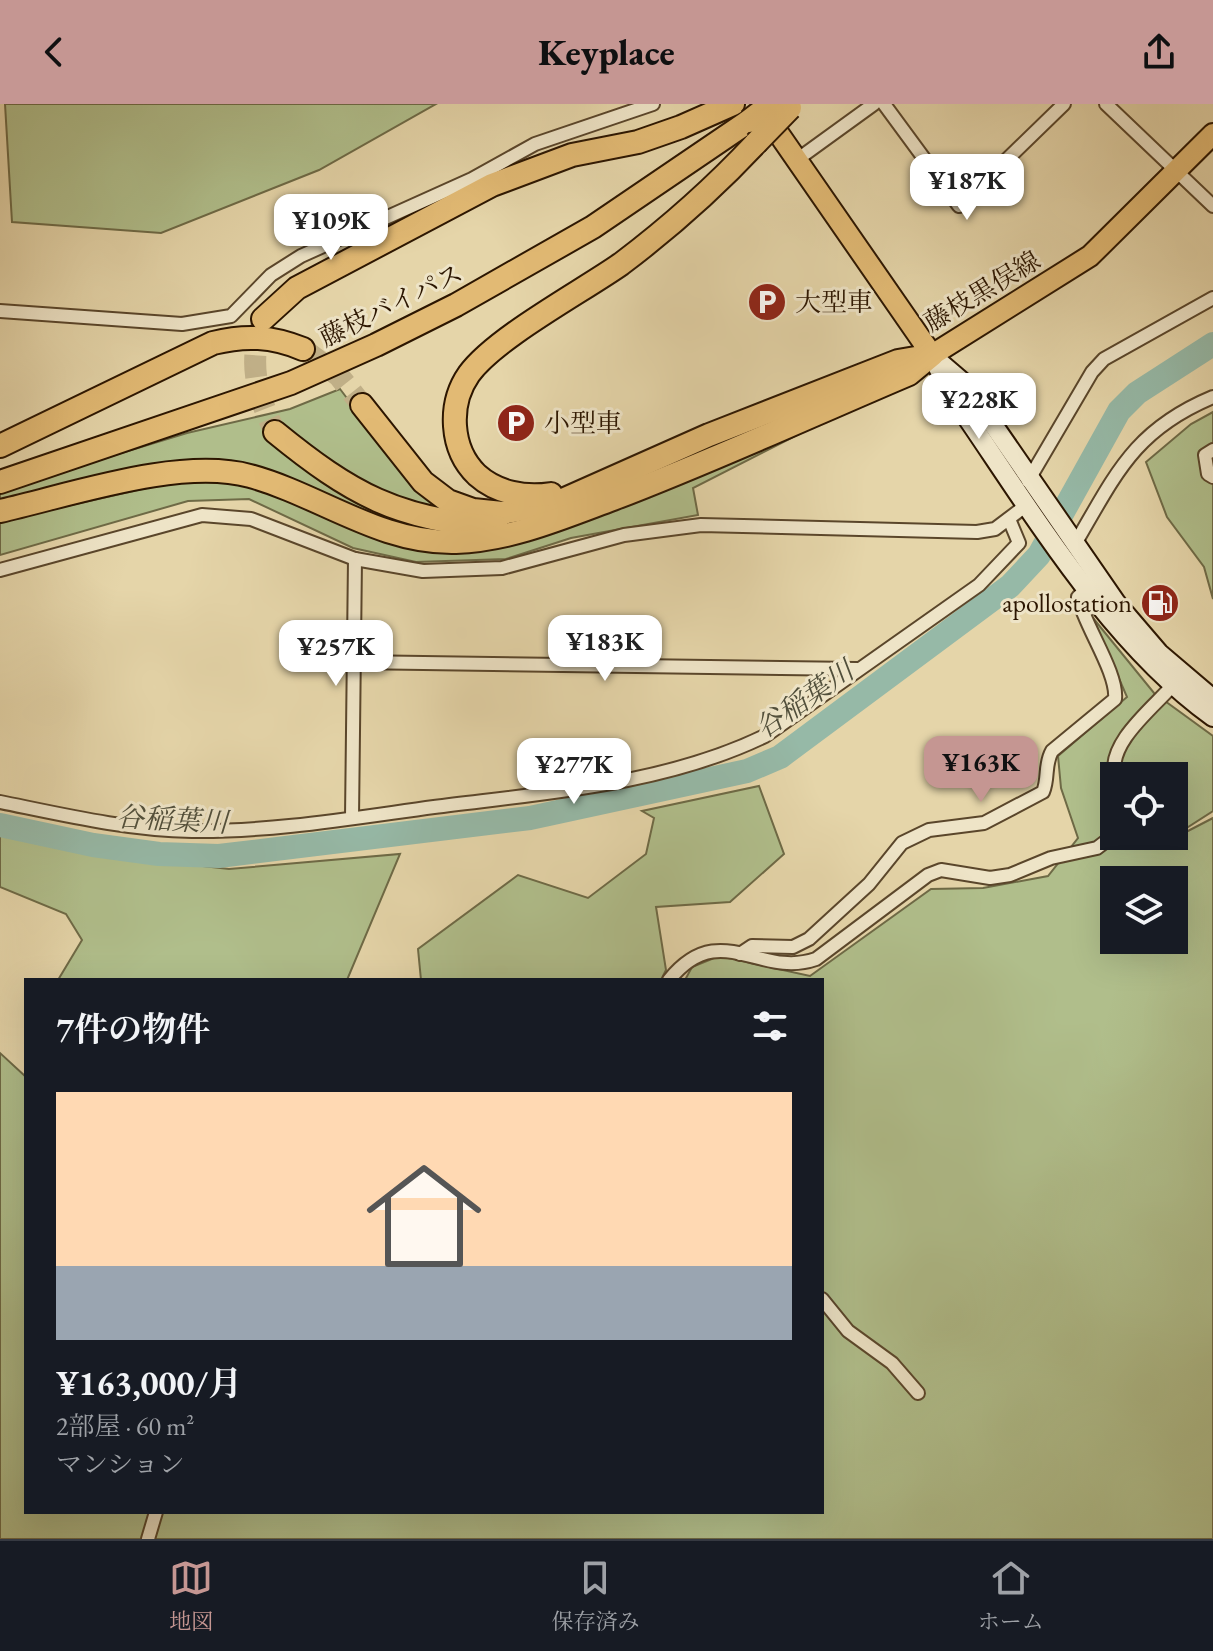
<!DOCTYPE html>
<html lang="ja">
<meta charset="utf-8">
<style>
:root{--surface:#171b24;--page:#242831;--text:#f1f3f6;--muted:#9ea1a6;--line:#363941;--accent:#c59692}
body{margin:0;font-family:"EB Garamond","Noto Serif JP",serif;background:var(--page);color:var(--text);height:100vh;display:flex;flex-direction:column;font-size:30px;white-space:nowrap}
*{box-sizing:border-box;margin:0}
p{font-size:26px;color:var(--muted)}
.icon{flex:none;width:44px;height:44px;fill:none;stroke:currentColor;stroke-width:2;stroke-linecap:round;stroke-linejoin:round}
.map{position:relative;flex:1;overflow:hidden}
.panel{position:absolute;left:24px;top:874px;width:800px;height:536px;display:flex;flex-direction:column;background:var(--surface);border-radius:0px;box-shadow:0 8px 32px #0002}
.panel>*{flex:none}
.controls{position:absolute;left:1100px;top:658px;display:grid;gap:16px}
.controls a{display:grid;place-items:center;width:88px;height:88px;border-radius:0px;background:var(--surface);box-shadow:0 8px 32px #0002;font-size:40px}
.price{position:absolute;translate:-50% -68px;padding:0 18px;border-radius:16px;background:#fff;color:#222;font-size:26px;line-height:52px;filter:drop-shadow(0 2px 4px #0008)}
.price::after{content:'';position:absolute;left:50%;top:48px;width:24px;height:18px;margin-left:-12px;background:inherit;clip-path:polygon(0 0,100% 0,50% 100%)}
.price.on{background:var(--accent);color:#111}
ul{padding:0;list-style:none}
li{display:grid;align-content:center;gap:16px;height:424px;padding:0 32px}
li span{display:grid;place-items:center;height:248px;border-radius:0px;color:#555}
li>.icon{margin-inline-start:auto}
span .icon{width:144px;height:144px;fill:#fffc;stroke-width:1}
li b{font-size:34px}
h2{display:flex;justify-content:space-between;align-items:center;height:96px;padding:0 32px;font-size:34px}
header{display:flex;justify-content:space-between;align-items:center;height:104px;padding:0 32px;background:var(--accent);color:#111;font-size:36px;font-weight:800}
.tab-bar{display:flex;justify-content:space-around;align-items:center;height:112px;border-top:2px solid var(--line);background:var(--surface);font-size:22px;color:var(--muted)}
.tab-bar a{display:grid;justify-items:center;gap:4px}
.tab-bar .on{color:var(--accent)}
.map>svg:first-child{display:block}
.green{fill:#b0be8b;stroke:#6e6a46;stroke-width:2;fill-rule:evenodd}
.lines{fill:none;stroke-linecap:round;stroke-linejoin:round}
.river{stroke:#96b9a7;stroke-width:24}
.highway-tunnel{stroke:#c0af87;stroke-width:22;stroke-dasharray:22 11;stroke-linecap:butt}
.street-casing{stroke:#5a462b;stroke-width:16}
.secondary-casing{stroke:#2c1601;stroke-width:22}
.primary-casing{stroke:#2c1601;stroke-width:24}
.highway-casing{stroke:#2c1601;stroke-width:26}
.street{stroke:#eee4c7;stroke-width:12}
.secondary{stroke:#eee4c7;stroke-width:18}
.primary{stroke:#e2ba74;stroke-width:20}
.highway{stroke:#e2ba74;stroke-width:22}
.highway-bridge-casing{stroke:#2c1601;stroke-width:26;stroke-linecap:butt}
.highway-bridge{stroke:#e2ba74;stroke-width:22}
.labels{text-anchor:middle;stroke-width:6;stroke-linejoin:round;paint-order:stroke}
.street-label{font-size:26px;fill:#2c1601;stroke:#eee4c7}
.poi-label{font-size:26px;fill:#2c1601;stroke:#eee4c7;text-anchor:start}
.water-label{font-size:28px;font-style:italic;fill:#514f3b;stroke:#eee4c7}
</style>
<header><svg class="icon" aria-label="back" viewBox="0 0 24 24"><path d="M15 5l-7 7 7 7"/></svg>Keyplace<svg class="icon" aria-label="share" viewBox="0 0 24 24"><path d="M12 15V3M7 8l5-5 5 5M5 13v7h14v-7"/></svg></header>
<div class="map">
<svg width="1213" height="1435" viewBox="0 0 1213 1435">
<rect width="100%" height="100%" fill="#e5d5a9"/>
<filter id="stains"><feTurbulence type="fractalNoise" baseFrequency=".0025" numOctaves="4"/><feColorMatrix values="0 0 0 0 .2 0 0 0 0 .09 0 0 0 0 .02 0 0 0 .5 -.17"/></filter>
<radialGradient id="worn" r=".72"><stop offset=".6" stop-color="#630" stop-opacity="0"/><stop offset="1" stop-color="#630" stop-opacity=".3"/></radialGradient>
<g class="green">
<polygon points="5,0 436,0 319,66 161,129 12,118"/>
<path d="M340,285C377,333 410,387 467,410L429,411L360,385L283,322L271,331C346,391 386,414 483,428L469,433L404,428L254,366L187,360L0,401V386L187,329L290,305Z"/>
<polygon points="1213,308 1213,495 1204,463 1167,413 1146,358 1191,320"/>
<polygon points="807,326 693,384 698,411 571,434 506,455 416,458 353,444 249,395 188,397 0,451 0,417 196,373 255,380 371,427 491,442"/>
<path d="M1093,514L1154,589L1213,632V707L1157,743L1213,714V1435H0V949L26,973V1408H822V876H685L692,863L719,852L810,872L931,785L983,784L1048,772L1078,734L1061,684L1058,652L1127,593ZM1114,672H1174V732H1114ZM1114,776H1174V836H1114Z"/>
<polygon points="759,682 784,750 730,798 656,803 666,866 661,876 421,876 418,845 518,771 588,794 646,750 654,714 642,707"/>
<polygon points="0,730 97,750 229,765 400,750 347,876 58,876 82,836 66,810 0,783"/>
</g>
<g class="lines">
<polyline class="river" points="0,721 93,741 159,750 219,752 530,714 747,667 780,653 1010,482 1039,451 1119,307 1137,289 1213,240"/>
<g class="highway-tunnel">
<path d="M262,219C248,260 257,291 275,328"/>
<polyline points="303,245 339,272 362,301"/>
</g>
<defs>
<g id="street">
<polyline points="884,0 959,102 1064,0"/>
<polyline points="1106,0 1213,102"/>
<polyline points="798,55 874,0"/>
<polyline points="0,207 182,220 231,212 271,171 301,152 472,75 535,40 653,0"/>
<polyline points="1213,346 1205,351 1208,370 1213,373"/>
<polyline points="1028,377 1092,268 1104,255 1213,194"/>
<path d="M1075,440C1116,370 1134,326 1213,293"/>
<polyline points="0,466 202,411 251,415 355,455 423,467 502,464 624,431 701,421 977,428 995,425 1028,400"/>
<polyline points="354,558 857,565"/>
<path d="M1115,672C1107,639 1153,604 1173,581"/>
<path d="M0,698C64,711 127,726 192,727C273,728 353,714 434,703C544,689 664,681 765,632L979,481L1019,439L1009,415"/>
<polyline points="352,714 355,455"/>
<path d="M740,850L752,842L793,843L809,835L869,780L902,739L929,726L984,719L1043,688C1049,674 1044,661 1052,647L1115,595C1118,569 1084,521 1078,493L1087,485"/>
<path d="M669,876C720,813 759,875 816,855L928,771L941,766L990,774L1010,771L1051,754L1097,744L1114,731"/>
<polyline points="822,1195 848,1227 892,1259 918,1289"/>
<polyline points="148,1435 156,1408"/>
</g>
<g id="secondary">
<path d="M932,251L950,289C1025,396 1106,537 1213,613"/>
<polyline points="937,256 965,280 1117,500 1159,549 1213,595"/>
</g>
<polyline id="primary" points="765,10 932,251 1090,152 1213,30"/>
<g id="highway">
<polyline points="263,215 297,184 492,81 572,51 638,38 681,23 733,0"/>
<polyline points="362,301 423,378 448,397 473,406 502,409 556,399 709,331 898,257 927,252"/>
<path d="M275,328C351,390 398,416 497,423"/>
<path d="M0,342L213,239C245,231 272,232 303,245"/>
<polyline points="0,378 291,279 376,241 456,201 593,123 749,17"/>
<path d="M551,390C525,394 497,389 477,371C450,345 448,300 469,270C495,234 581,188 621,160C670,123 714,84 756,39"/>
<path d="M0,407C71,391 180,353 250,372C320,391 380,440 456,438C511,436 562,414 613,395C713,357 810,312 909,270L932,251"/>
</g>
</defs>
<use href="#street" class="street-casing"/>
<use href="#secondary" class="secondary-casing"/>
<use href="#primary" class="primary-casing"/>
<use href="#highway" class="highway-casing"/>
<use href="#street" class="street"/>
<use href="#secondary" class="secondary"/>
<use href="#primary" class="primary"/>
<use href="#highway" class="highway"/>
<defs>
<g id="highway-bridge">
<polyline points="749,17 771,0"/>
<polyline points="756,39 790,4"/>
</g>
</defs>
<use href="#highway-bridge" class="highway-bridge-casing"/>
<use href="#highway-bridge" class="highway-bridge"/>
</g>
<defs>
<symbol id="parking-disc" viewBox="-11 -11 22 22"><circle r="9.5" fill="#8f2418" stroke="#eee4c7"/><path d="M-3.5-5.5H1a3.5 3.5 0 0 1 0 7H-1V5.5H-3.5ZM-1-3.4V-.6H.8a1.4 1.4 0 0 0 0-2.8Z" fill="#fff"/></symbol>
<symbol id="fuel-disc" viewBox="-11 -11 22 22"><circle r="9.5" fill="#8f2418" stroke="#eee4c7"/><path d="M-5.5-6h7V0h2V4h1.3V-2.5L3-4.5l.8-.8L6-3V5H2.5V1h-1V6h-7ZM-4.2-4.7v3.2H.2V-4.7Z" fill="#fff"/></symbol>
</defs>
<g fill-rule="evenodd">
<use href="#parking-disc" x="745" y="176" width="44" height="44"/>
<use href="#parking-disc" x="494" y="297" width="44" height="44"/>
<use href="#fuel-disc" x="1138" y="477" width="44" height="44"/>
</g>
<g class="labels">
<g class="street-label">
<text transform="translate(982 187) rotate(-31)" y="9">藤枝黒俣線</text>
<text transform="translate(391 201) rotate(-26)" y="9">藤枝バイパス</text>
</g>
<g class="poi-label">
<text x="795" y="207">大型車</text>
<text x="544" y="328">小型車</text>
<text x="1132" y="508" text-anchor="end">apollostation</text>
</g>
<g class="water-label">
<text transform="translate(804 595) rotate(-35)" y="10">谷稲葉川</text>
<text transform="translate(172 715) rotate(3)" y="10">谷稲葉川</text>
</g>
</g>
<rect width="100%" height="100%" filter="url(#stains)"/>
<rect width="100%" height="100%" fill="url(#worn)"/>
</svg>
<div class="controls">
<a><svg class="icon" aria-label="locate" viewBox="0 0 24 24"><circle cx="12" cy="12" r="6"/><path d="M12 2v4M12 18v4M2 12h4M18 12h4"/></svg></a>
<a><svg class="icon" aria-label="layers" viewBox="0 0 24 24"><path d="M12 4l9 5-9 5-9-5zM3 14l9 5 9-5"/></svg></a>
</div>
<b class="price" style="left:967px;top:118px">¥187K</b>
<b class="price" style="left:331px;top:158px">¥109K</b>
<b class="price" style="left:979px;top:337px">¥228K</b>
<b class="price" style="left:605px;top:579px">¥183K</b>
<b class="price" style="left:336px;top:584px">¥257K</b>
<b class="price on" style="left:981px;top:700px">¥163K</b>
<b class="price" style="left:574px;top:702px">¥277K</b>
<section class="panel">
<h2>7件の物件<svg class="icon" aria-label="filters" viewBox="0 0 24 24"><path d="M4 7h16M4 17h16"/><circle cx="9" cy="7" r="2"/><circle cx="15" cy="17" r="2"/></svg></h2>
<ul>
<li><span style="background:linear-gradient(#ffd9b3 70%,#9aa5b1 0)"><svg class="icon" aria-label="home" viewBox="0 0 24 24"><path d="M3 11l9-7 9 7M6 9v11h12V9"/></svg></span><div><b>¥163,000/月</b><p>2部屋 · 60 m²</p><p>マンション</p></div></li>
</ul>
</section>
</div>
<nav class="tab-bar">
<a class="on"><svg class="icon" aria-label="map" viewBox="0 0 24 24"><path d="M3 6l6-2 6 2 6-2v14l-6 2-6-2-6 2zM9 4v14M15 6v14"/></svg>地図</a>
<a><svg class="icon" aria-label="saved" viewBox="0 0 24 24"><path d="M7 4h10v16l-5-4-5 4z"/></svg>保存済み</a>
<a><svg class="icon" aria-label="home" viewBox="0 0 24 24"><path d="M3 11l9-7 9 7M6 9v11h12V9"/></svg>ホーム</a>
</nav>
